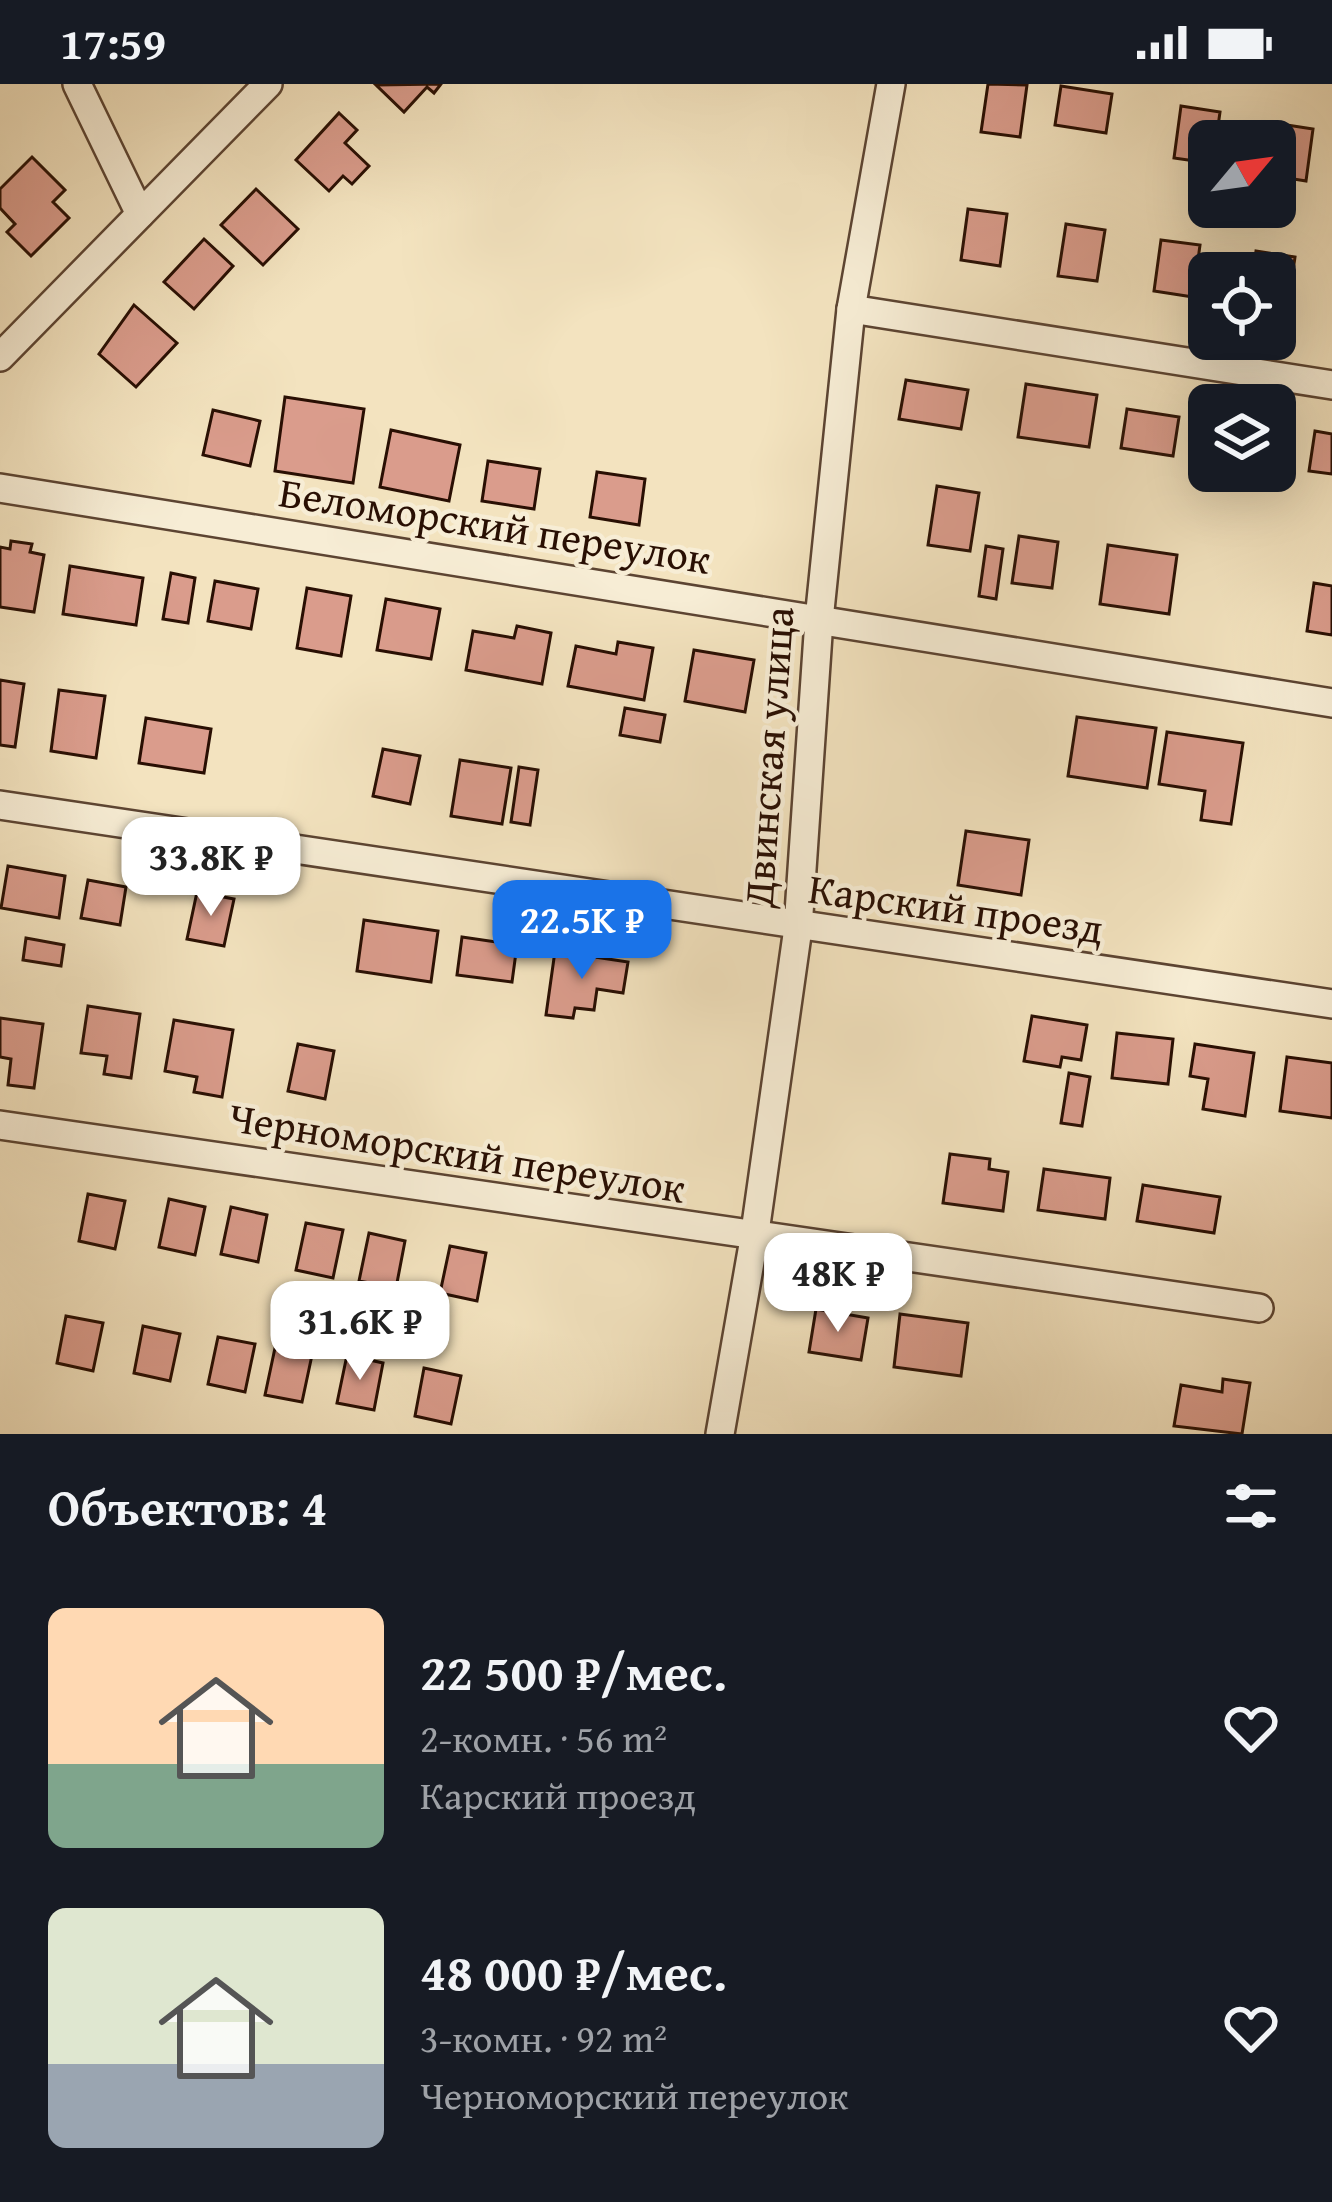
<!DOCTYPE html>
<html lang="ru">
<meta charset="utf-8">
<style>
:root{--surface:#171b24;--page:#20242c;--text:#f1f3f6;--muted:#9ea1a6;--accent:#1a73e8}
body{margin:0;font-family:"Gentium Book Plus",serif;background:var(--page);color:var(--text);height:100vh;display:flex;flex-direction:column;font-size:45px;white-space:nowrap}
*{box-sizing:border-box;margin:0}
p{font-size:39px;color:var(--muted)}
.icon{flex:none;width:66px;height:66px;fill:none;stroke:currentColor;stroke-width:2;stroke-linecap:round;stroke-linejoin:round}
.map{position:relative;height:1350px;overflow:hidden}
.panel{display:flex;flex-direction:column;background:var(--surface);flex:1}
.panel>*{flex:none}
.needle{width:78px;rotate:61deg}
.fabs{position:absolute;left:1188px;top:36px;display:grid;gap:24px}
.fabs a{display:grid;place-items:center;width:108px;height:108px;border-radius:18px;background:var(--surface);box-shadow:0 12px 48px #0002;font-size:60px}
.price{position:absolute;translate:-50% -102px;padding:0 27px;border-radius:24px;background:#fff;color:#222;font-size:39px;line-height:78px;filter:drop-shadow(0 3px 6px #0008)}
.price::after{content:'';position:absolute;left:50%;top:72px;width:36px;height:27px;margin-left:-18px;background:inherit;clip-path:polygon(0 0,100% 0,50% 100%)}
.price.current{background:var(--accent);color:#fff}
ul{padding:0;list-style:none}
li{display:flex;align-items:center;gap:36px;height:300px;padding:0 48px}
li span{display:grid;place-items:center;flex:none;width:336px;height:240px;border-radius:18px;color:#555}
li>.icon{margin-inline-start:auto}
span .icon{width:144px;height:144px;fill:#fffc;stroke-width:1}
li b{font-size:51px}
h2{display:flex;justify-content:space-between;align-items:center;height:144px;padding:0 48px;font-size:51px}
.status{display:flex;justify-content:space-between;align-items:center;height:84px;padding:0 60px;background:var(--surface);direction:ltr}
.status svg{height:33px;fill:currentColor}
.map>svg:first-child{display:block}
.building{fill:#da9c8c;stroke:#290f03;stroke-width:3}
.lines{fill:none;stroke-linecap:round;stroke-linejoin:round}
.minor-casing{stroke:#5c4432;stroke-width:32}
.minor{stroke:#f7edd5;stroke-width:27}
.labels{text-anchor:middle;stroke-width:9;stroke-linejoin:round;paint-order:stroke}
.street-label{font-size:42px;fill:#290f03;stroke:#f7edd5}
</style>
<div class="status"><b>17:59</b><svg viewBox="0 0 49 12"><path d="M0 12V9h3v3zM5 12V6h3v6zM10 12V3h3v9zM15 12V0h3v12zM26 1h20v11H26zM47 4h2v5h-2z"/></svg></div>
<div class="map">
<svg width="1332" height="1350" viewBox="0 0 1332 1350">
<rect width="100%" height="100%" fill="#f3e3bf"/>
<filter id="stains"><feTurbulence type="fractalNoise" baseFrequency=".00167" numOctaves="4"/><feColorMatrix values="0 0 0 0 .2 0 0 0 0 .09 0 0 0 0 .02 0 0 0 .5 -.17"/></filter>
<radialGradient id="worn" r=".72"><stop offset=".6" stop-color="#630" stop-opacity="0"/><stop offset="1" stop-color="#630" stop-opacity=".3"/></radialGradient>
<g class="building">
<polygon points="441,0 434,9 427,3 404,28 376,1"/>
<polygon points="988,0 1027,1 1020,53 981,48"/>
<polygon points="1061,2 1112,10 1106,49 1055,41"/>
<polygon points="1181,22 1220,28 1216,57 1209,57 1209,79 1174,74"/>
<polygon points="339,29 357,46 345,59 369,82 352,100 343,92 329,107 296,76"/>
<polygon points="1274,39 1313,45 1306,97 1275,92"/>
<polygon points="32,73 65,106 53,118 69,134 31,172 7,148 15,140 0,124 0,105"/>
<polygon points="256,105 298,145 263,181 221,141"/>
<polygon points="968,125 1007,130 1000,182 961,176"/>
<polygon points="1066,140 1105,146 1097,197 1058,192"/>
<polygon points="204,155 233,182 194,225 164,198"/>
<polygon points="1161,156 1200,161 1193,213 1154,207"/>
<polygon points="1256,167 1295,173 1288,224 1275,222 1275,189 1253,189"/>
<polygon points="134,221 177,259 136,303 99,270"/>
<polygon points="906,296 968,306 961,345 899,335"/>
<polygon points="1026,300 1097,311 1089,363 1018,353"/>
<polygon points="285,313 364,325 353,399 275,387"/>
<polygon points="1127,325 1179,333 1173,372 1121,364"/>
<polygon points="213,326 260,337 250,382 203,371"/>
<polygon points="391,346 460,361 449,417 380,403"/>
<polygon points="1315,347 1332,350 1332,390 1309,387"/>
<polygon points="488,377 540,385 534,425 482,417"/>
<polygon points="597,388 645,395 639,441 590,433"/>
<polygon points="937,402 979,409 970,467 928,461"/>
<polygon points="1019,452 1058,458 1052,504 1012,499"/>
<polygon points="11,457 32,460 30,468 44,471 34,528 0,523 0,463 10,465"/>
<polygon points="1108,461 1177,471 1169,530 1100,520"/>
<polygon points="986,462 1003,465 996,515 979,512"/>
<polygon points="70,482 143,494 136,541 63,530"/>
<polygon points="171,489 195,494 188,539 163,535"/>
<polygon points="215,497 258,505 251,545 208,537"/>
<polygon points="1314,499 1332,502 1332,551 1307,547"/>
<polygon points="307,504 351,512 341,572 297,564"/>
<polygon points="386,515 440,525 431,575 377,566"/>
<polygon points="517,542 551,549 542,600 466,586 473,547 514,554"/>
<polygon points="618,558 653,564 644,616 568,602 576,562 616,570"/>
<polygon points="694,566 754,576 745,628 685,617"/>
<polygon points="0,596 24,600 15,663 0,661"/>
<polygon points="59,606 105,612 96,674 51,667"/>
<polygon points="625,624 665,631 660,658 620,651"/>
<polygon points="1077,633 1156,644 1147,704 1068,692"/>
<polygon points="146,634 211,645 204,689 139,679"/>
<polygon points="1167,648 1243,659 1231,740 1201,736 1205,707 1159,700"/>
<polygon points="383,665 420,672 410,720 373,712"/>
<polygon points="460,676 511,684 502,740 451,732"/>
<polygon points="519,683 538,686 530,741 511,738"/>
<polygon points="966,747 1029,756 1021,811 958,801"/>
<polygon points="8,782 65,792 59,834 1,824"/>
<polygon points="88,796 126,803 120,841 81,834"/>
<polygon points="197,808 234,815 224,862 187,855"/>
<polygon points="364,836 438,847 431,898 357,887"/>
<polygon points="462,853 517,861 512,898 457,891"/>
<polygon points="26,854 64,861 61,882 23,876"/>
<polygon points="555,867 628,878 623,909 597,905 594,926 575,924 573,934 546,931"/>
<polygon points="88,922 140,930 131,994 104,990 107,972 81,969"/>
<polygon points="1032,932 1087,941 1081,976 1062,973 1060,983 1024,977"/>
<polygon points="0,934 43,940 34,1004 8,1001 11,975 0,973"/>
<polygon points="174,936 233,946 222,1013 194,1008 197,993 165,987"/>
<polygon points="1117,949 1173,955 1168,1000 1112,994"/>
<polygon points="298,960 334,967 325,1015 288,1007"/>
<polygon points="1195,960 1254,969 1245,1032 1203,1025 1208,995 1190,992"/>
<polygon points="1287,973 1332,979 1332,1034 1280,1027"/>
<polygon points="1069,989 1090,993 1082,1042 1061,1039"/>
<polygon points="950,1070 990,1075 989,1085 1008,1088 1003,1127 943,1119"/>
<polygon points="1044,1085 1110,1094 1105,1135 1038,1126"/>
<polygon points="1143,1101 1220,1113 1214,1149 1137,1137"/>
<polygon points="88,1110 125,1117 115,1165 79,1157"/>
<polygon points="169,1115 205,1123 195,1171 159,1163"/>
<polygon points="231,1123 267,1131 258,1178 221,1170"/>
<polygon points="306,1139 343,1146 333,1194 296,1186"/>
<polygon points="369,1149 405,1157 396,1204 359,1197"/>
<polygon points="450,1162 486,1169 477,1217 440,1209"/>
<polygon points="816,1225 868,1234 861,1276 809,1268"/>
<polygon points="900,1230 968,1239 961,1292 894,1283"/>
<polygon points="66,1232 103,1239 93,1287 57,1279"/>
<polygon points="143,1242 180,1250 170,1297 134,1289"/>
<polygon points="218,1253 255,1260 245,1308 208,1300"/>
<polygon points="275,1264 312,1271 302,1318 265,1311"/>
<polygon points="347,1271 383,1279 374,1326 337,1319"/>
<polygon points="424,1284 461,1292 451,1340 415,1332"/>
<polygon points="1223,1295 1250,1299 1242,1350 1174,1342 1181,1301 1222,1308"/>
</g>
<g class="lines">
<defs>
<g id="minor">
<polyline points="77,0 140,130"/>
<polyline points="851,225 1332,301"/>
<polyline points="0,273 268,0"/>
<polyline points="0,404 1332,619"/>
<polyline points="0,721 1332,920"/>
<polyline points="0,1041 1259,1224"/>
<polyline points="720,1350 754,1155 798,844 819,536 851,225 891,0"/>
</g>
</defs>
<use href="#minor" class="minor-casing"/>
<use href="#minor" class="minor"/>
</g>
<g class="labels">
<g class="street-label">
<text transform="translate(495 441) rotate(9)" y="15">Беломорский переулок</text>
<text transform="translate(768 673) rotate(-86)" y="15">Двинская улица</text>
<text transform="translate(956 824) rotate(8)" y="15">Карский проезд</text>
<text transform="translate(457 1068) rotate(9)" y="15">Черноморский переулок</text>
</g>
</g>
<rect width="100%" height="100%" filter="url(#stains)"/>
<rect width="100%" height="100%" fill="url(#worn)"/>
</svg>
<div class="fabs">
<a><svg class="needle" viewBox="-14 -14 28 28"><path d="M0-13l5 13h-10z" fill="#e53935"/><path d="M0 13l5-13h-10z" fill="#9ea1a6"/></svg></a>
<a><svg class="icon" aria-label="locate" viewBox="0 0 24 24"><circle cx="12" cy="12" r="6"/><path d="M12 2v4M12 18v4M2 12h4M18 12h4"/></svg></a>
<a><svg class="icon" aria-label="layers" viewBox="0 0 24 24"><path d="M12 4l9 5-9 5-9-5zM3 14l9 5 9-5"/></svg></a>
</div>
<b class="price" style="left:211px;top:835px">33.8K ₽</b>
<b class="price current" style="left:582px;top:898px">22.5K ₽</b>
<b class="price" style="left:838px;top:1251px">48K ₽</b>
<b class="price" style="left:360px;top:1299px">31.6K ₽</b>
</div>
<section class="panel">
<h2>Объектов: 4<svg class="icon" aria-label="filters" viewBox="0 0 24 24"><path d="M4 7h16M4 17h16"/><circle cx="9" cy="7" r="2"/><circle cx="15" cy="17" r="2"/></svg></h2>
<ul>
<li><span style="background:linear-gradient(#ffd9b3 65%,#7fa58c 0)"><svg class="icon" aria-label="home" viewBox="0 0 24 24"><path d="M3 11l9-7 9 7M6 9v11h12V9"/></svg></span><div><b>22 500 ₽/мес.</b><p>2-комн. · 56 m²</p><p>Карский проезд</p></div><svg class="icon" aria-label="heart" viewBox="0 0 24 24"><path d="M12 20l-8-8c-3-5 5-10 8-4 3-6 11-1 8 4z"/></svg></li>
<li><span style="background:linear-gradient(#dfe7d0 65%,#9aa5b1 0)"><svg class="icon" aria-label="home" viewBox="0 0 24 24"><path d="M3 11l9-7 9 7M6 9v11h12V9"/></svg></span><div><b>48 000 ₽/мес.</b><p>3-комн. · 92 m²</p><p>Черноморский переулок</p></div><svg class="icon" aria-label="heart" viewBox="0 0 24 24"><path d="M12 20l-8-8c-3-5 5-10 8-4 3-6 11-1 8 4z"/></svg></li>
</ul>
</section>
